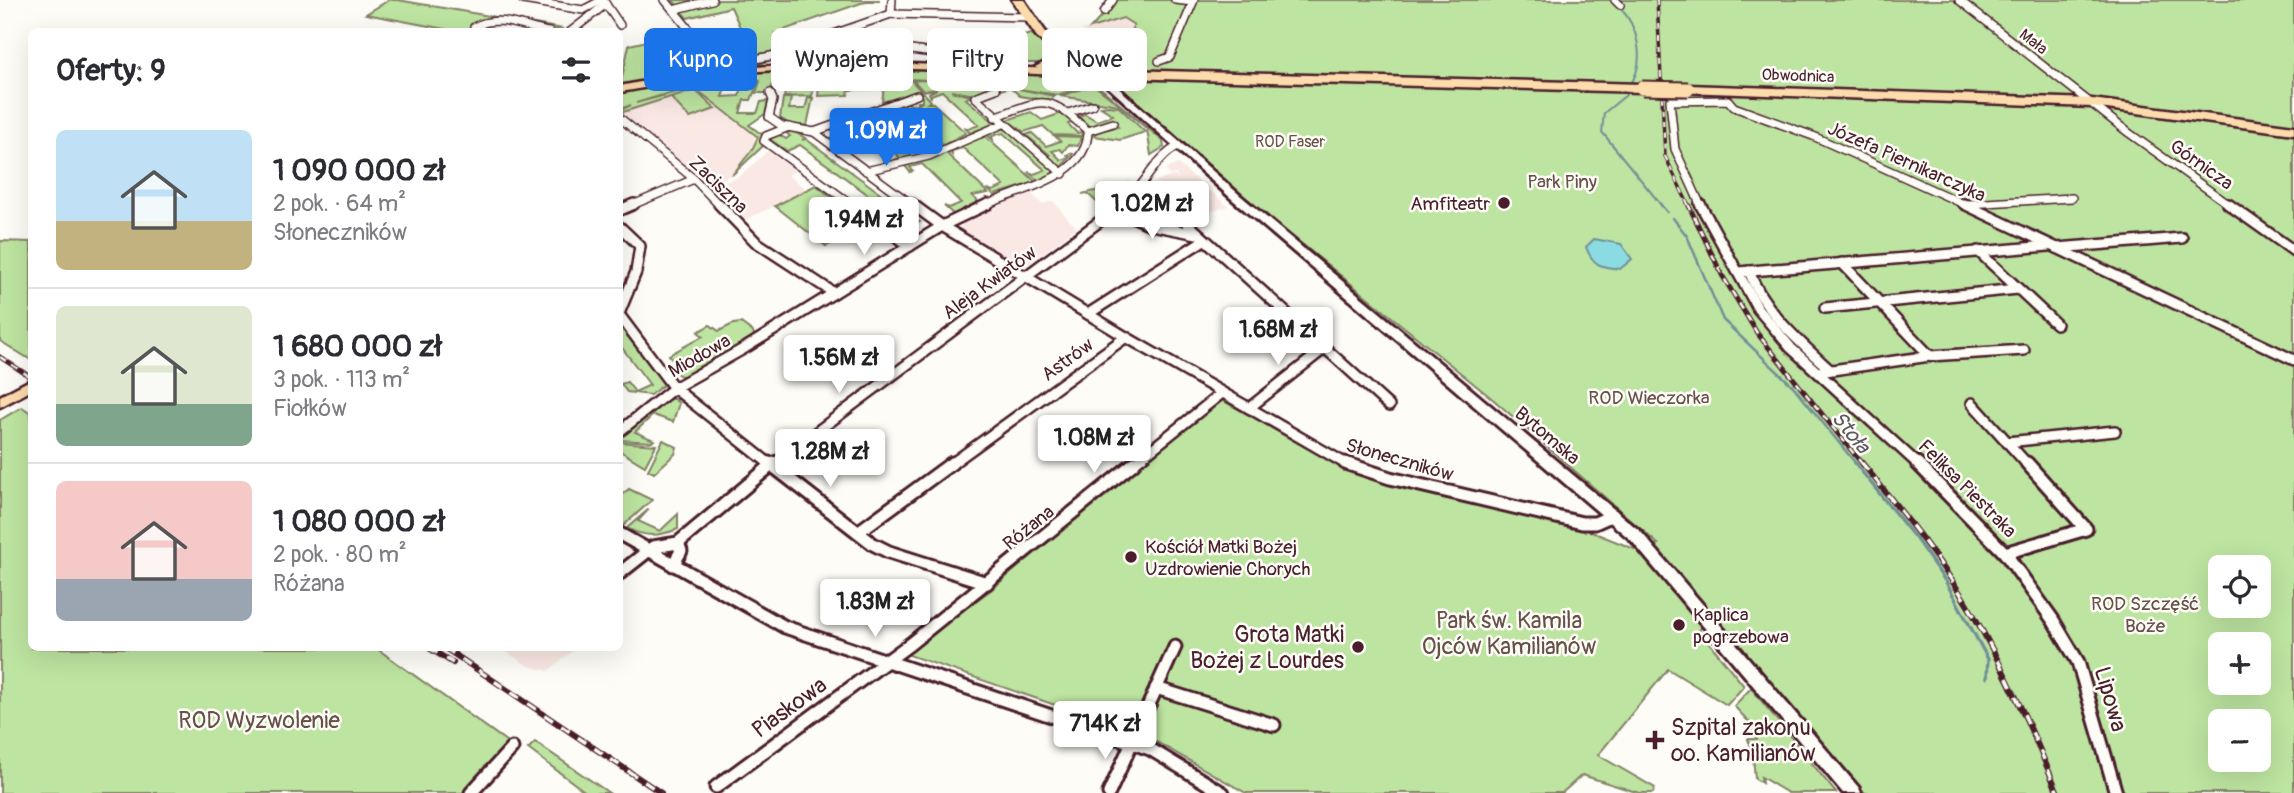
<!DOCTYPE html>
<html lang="pl">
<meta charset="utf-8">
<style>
:root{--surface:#fff;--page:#f7f7f7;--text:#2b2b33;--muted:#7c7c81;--line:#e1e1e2;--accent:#1a73e8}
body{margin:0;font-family:Pangolin,sans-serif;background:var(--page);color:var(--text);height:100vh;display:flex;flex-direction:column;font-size:26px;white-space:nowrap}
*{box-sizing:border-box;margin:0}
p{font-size:23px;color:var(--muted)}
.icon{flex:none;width:38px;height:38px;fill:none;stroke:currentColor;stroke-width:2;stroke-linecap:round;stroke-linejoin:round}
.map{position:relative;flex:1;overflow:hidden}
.panel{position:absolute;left:28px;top:28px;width:595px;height:623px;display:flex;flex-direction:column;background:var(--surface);border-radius:10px;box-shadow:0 7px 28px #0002}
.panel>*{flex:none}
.guide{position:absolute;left:644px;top:28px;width:665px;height:63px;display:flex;gap:14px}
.buttons{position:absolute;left:2208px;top:555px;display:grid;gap:14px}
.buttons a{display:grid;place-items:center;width:63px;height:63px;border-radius:10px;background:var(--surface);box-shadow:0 7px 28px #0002;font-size:35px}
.price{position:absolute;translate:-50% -60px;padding:0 16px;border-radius:7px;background:#fff;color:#222;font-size:23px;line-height:46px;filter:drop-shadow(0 2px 4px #0008)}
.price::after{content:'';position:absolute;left:50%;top:42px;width:21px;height:16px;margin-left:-10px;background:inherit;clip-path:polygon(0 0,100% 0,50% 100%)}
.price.selected{background:var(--accent);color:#fff}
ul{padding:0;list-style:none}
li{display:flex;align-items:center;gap:21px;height:175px;padding:0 28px}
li+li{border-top:2px solid var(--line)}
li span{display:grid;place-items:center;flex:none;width:196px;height:140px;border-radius:10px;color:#555}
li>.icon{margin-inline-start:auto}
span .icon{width:84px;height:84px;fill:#fffc;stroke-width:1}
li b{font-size:30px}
h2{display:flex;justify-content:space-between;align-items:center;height:84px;padding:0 28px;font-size:30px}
.chip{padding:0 24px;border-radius:10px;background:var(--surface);box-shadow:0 7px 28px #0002;font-size:24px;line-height:63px}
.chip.selected{background:var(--accent);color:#fff}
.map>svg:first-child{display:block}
.built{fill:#fae8e4}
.green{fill:#bde4a0;stroke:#848266;stroke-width:2;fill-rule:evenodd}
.water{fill:#8bdce2;stroke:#719099;stroke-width:2}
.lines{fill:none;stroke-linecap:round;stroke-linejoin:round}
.stream-far2{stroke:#719099;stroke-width:2}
.stream-far1{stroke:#719099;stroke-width:2.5}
.stream{stroke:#719099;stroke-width:3.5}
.street-far2-casing{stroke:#4a1f2b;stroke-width:10}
.street-far1-casing{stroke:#4a1f2b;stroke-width:14}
.street-casing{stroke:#4a1f2b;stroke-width:17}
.secondary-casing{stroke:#4a1f2b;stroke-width:6}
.primary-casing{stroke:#4a1f2b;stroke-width:5}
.highway-casing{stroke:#4a1f2b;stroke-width:5}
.street-far2{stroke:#fdfcf7;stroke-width:7}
.street-far1{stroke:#fdfcf7;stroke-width:9}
.street{stroke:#fdfcf7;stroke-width:11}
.secondary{fill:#fdfcf7;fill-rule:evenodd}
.primary{fill:#fcdcac;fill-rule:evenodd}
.highway{fill:#fcdcac;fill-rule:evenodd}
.rail-far2-casing{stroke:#4a1f2b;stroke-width:3.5}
.rail-far1-casing{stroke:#4a1f2b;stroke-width:5}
.rail-casing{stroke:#4a1f2b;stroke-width:6}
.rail-far2{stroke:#fdfcf7;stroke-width:2;stroke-dasharray:6;stroke-linecap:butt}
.rail-far1{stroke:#fdfcf7;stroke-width:2.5;stroke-dasharray:7;stroke-linecap:butt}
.rail{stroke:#fdfcf7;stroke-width:3.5;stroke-dasharray:10;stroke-linecap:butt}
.highway-bridge-casing{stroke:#4a1f2b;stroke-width:17;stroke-linecap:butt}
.highway-bridge{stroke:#fcdcac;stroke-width:13}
.poi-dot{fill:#4a1f2b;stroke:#fdfcf7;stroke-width:2.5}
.labels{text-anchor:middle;stroke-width:5;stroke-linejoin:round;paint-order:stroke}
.far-street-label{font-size:16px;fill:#4a1f2b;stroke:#fdfcf7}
.far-park-label{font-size:16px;fill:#675048;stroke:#fdfcf7}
.street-label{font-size:19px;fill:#4a1f2b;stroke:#fdfcf7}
.park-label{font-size:19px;fill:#675048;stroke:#fdfcf7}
.poi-label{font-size:19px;fill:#4a1f2b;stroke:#fdfcf7;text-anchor:start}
.water-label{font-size:21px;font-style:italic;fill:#5e5862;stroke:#fdfcf7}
.near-park-label{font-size:23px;fill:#675048;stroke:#fdfcf7}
.near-poi-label{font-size:23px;fill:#4a1f2b;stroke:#fdfcf7;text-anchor:end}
.near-street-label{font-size:23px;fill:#4a1f2b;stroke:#fdfcf7}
</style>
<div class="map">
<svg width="2294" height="793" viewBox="0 0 2294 793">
<rect width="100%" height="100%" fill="#fdfcf7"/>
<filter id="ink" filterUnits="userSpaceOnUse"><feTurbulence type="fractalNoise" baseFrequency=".0143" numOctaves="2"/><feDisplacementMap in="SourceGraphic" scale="14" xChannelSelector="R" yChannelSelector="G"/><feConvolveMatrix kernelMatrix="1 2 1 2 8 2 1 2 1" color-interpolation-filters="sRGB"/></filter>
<g filter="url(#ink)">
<g class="built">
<polygon points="1123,18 1150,33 1121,62 1108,50 1103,51 1092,43 1095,41 1082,30"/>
<polygon points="696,89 758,137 752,150 732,175 707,185 620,114 625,110"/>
<polygon points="768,151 796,171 788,175 808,191 746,219 708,188 739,177"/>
<polygon points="1178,164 1228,206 1190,219 1169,201 1135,214 1129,212 1131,210 1128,208 1156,183 1160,184 1157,181 1173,176 1178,178 1176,174 1170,175 1165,170"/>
<polygon points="1031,193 1042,204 1053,201 1076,228 1030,263 1014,267 957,232 967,219"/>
<polygon points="500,648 576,648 548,671 529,666"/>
</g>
<g class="green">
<polygon points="389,0 398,0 563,29 544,31 512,24 476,24 486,31 455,31 366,14"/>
<polygon points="673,0 880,0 861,3 775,33 792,47 790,53 746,69 749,69 746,77 732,82 697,85 636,103 698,86 734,84 726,86 722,97 739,96 743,86 736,86 737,82 751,77 758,82 751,100 744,100 740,113 757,113 761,102 768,101 765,114 749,125 764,136 764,145 732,175 752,150 758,137 696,89 623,112 621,110 631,105 620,109 620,93 719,72 700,49 708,47 706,44 743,34 731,7 687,18"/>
<path d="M1116,0H2294V793H1865L1715,616L1699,630L1744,686L1727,705L1668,669L1598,755L1655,788L1653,793H1639L1582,775L1562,793H1246L1146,736L903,653L991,590L1218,398L1347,470L1577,526L1637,550L1658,544L1495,401L1238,192L1104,74L1115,64L1085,57L1109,51L1120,61L1137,32L1132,28L1134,25L1123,18L1091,28ZM2221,567H2259V606H2221ZM2221,644H2259V682H2221ZM2221,721H2259V760H2221Z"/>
<polygon points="683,33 707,68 620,87 629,45"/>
<polygon points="1032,34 1054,55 1050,61 1042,63 987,63 1008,39"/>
<polygon points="869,68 1073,76 1084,78 1092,84 1058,95 1019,89 1054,96 1050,101 1020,96 1010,87 1001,90 992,85 993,87 976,95 951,91 971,96 966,99 995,123 970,133 964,127 968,129 979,125 942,91 931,95 931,98 929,93 937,89 923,91 913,80 950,81 910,79 921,91 882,102 885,79 874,79 883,80 881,89 851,90 855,78 851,78 848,95 818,96 820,79 816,79 812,96 784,97 785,92 792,92 795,82 788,82 793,79 778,82 775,92 771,92 775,80 769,93 756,93 760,81 752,75 755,69"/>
<polygon points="1094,85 1113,100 1097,85 1163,141 1164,147 1151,155 1147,129 1119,105 1060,96"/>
<polygon points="695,90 715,109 690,118 671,98"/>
<polygon points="923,92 931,101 928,103 933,103 966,133 932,151 924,144 930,146 941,143 905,107 894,110 894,114 888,108 906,102 911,105 921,103 917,102 922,102 922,97 917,97"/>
<polygon points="783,98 791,98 789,109 805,109 808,98 813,98 807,125 793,126 780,118"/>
<polygon points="1108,106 1119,107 1145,132 1120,140 1094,136 1097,131 1118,127 1112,122 1091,128 1078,116 1085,114 1097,121 1113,115 1101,107"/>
<polygon points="885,109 924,147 922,152 917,148 910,153 914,158 888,164 882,159 888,162 900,158 864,121 853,125 855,128 852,129 848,124"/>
<polygon points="1031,112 1042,120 1062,113 1072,122 1068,124 1077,133 1082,132 1082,136 1053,135 1043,126 1024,132 1007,120"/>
<polygon points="998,128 1008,130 1053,169 1053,173 1039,181 1028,172 1034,174 1045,170 1003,133 992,136 993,140 985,133"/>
<polygon points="785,132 793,131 805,138 802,140 806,139 920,222 911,226 800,145 787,151 771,140 771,137 778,134 786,139 790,136"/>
<polygon points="1032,133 1046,146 1060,141 1055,136 1081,137 1078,146 1068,145 1063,152 1060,149 1052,151 1061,160 1069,157 1067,155 1070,153 1073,154 1061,167 1048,158 1050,155 1026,135"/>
<polygon points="983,134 987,138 1036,182 994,195 987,189 993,191 1004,186 963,148 952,151 952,155 947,151 976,137 983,138 977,136"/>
<polygon points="945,152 988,193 972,196 978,201 954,215 944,206 949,208 961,203 922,164 910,167 913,171 910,172 905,166"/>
<polygon points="1130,183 1135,185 1105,208 1110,202 1106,201 1101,206 1087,193 1082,194"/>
<polygon points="816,185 835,200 842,200 818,211 844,201 847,203 840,204 863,221 854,226 859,230 826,246 775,206"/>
<polygon points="1169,200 1190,219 1193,231 1133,216"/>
<polygon points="0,241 31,242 31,360 0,341"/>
<path d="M741,323L753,332L755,336L692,374C682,378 677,376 671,367L676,364L669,355L703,336L698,332L710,325L719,331L733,324Z"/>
<polygon points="620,324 666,383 650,395 627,392 621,384 627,382 635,392 650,385 620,345"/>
<polygon points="664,399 678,399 676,401 679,403 673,422 653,415 635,432 654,440 652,442 620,440 620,436"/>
<polygon points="22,407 31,413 32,648 376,648 510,744 463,793 0,793 0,420"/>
<polygon points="663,440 677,447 675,454 654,473 648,470"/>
<polygon points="620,442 656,445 645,466 620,451"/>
<polygon points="629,489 652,500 623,526 620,524 620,496"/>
<path d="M649,509L638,521L660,531L678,514V529C660,536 645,538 627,528Z"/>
<polygon points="1751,688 1836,793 1788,793 1761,777 1762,783 1755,779 1753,756 1748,739 1757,739 1755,735 1744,734 1749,722 1734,706"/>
<polygon points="535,742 609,793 587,793 528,749"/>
</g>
<path class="water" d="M1594,239L1621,244L1632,259L1620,269C1601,267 1593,266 1586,247Z"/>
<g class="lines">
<g class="stream-far2">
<path d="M1620,8C1638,26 1645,59 1632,82"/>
<polyline points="1626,95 1604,113 1602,132 1662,206"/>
</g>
<g class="stream-far1">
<polyline points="1660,204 1667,212"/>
<polyline points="1673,218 1687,236 1723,320 1793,386 1857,465"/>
</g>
<polyline class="stream" points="1855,463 1916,539 1946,582 1988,659 1987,678"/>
<defs>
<g id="street-far2">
<polyline points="523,0 583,10 602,0"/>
<polyline points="603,0 620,25"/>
<polyline points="665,0 719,66 719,71"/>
<polyline points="1175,0 1193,2"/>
<polyline points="1615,0 1620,5"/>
<polyline points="1959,0 2129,133 2231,206"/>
<polyline points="673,10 712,0"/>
<polyline points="1104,12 1113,0"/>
<polyline points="891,14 892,0"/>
<path d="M486,32L474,27C498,13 524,28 549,32"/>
<polyline points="570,32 606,4"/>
<polyline points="822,38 970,58"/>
<polyline points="1159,61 1170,57 1194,0"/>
<polyline points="719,66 771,56 891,14 1029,17"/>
<polyline points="996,89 975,97 1063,174"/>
<polyline points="770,93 773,100 769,117 782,126 814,132 917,95"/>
<polyline points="1068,113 1093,105"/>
<polyline points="620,118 694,179 720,206"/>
<polyline points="789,127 766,136 764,141 854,206"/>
<polyline points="1088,131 1113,123"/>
<polyline points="814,132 914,206"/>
<polyline points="866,171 929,156 1003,124"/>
<polyline points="1968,204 2072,198"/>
<polyline points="630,206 694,179"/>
<path d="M984,206C1017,190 1088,178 1088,131C1047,94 1045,98 995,117"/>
<path d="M1121,206C1144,189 1153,159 1178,146"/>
<polyline points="1701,206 1675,149 1670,101 1728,100 1734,107 1813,136 1968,206"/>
</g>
<g id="street-far1">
<polyline points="719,204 756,242 834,293"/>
<polyline points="852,204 910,246"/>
<polyline points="912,204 942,226 1126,337 1348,465"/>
<polyline points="1700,204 1758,309 1791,348 1919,465"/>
<polyline points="1964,204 2294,360"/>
<polyline points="2228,204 2294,251"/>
<polyline points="620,210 634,204"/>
<polyline points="1117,210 1151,225 1197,234"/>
<polyline points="1176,213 1389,406"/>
<polyline points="620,227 640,246 636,272 620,311"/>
<polyline points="2057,248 2182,238"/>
<polyline points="1978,251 2056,324"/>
<polyline points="1842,263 1930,356"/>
<path d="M1749,271C1763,311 1800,342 1830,370"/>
<polyline points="1739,272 2049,246"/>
<polyline points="1825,308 2018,289"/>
<polyline points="1088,314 1204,240"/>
<polyline points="620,316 674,388 771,465"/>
<polyline points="1818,372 1930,356 2024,350"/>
<polyline points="1972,403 2028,465"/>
<polyline points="1249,408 1325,348"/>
<polyline points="620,431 674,388 745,348 942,226 988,204"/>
<polyline points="2007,442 2115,431"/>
<polyline points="772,465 1123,204"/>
<polyline points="950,465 1126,337"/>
<polyline points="1132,465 1222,393"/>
</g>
<g id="street">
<polyline points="769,463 873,544 889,552 987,583"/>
<polyline points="1345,463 1390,478 1582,523 1595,523 1613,515"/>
<polyline points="1917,463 2005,553 2053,620 2078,662 2116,793"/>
<polyline points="858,532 952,463"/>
<polyline points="620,534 785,627 1150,749 1223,793"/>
<polyline points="2005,553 2086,529 2027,463"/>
<polyline points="673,565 681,551 678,543"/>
<polyline points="620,573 653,547 678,543 774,463"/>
<polyline points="1156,688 1274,725"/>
<polyline points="716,787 910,644 1134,463"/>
<polyline points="471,793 512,748"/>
<polyline points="1109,793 1175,647"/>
</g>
<polygon id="secondary" points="1098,70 1241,196 1641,532 1859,788 1861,793 1843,793 1631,540 1233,200 1095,75 1094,73"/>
<g id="primary">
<path d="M852,62L1086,70L1091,73L1086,76C969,72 851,62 735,73C696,77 658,86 620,92V86C697,70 773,64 852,62Z"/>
<polygon points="32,379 32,390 0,407 0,396"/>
</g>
<g id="highway">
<polygon points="1012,0 1024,0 1045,31 1089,69 1642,84 1648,88 1642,92 1086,77 1065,61 1041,71 1035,67 1053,58 1051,49 1037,37"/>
<polygon points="1688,85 2092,99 2294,126 2294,134 2092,107 1683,92 1682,89"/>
</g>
</defs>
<use href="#street-far2" class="street-far2-casing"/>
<use href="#street-far1" class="street-far1-casing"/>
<use href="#street" class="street-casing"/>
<use href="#secondary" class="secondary-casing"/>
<use href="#primary" class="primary-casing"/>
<use href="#highway" class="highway-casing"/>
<use href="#street-far2" class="street-far2"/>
<use href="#street-far1" class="street-far1"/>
<use href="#street" class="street"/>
<use href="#secondary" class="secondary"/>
<use href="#primary" class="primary"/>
<use href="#highway" class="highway"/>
<defs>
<polyline id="rail-far2" points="1657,0 1665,156 1689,206"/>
<g id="rail-far1">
<polyline points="1688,204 1722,275 1757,333 1863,465"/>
<polyline points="0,357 32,378"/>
</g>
<g id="rail">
<path d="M1862,463C1901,511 1942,561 1973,614C2006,672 2033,732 2058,793"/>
<polyline points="429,648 453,663"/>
<polyline points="445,648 661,793"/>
</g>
</defs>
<use href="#rail-far2" class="rail-far2-casing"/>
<use href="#rail-far1" class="rail-far1-casing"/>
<use href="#rail" class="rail-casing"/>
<use href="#rail-far2" class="rail-far2"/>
<use href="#rail-far1" class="rail-far1"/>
<use href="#rail" class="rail"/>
<defs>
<polyline id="highway-bridge" points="1642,88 1688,89"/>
</defs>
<use href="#highway-bridge" class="highway-bridge-casing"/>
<use href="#highway-bridge" class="highway-bridge"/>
</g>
</g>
<g class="poi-dot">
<circle cx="1504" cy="203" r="7"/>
<circle cx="1131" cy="557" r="7"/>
<circle cx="1679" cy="625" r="7"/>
<circle cx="1358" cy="647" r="7"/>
<path d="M1651.5 729.5h7v7h7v7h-7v7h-7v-7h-7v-7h7z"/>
</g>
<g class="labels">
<g class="far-street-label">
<text transform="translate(2034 41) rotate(38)" y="6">Mała</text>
<text transform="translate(1798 75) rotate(2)" y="6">Obwodnica</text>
</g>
<g class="far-park-label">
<text x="1290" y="147">ROD Faser</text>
</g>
<g class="street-label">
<text transform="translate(1907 161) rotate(24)" y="7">Józefa Piernikarczyka</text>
<text transform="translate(2202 164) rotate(35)" y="7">Górnicza</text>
<text transform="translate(719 184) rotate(44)" y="7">Zaciszna</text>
<text transform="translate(989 282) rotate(-36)" y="7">Aleja Kwiatów</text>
<text transform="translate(699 355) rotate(-30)" y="7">Miodowa</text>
<text transform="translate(1067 359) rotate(-36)" y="7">Astrów</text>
<text transform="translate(1548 435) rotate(40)" y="7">Bytomska</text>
<text transform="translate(1400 459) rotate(16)" y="7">Słoneczników</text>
<text transform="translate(1968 488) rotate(45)" y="7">Feliksa Piestraka</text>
<text transform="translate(1028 527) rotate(-39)" y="7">Różana</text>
</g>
<g class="park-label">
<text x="1562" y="188">Park Piny</text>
<text x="1649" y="404">ROD Wieczorka</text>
<text x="2145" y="610">ROD Szczęść<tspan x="2145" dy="22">Boże</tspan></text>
</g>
<g class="poi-label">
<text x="1490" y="210" text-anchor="end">Amfiteatr</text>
<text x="1145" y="553">Kościół Matki Bożej<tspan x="1145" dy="22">Uzdrowienie Chorych</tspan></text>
<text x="1693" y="621">Kaplica<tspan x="1693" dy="22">pogrzebowa</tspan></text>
</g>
<g class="water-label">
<text transform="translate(1851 432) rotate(51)" y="7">Stoła</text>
</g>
<g class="near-park-label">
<text x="1509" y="628">Park św. Kamila<tspan x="1509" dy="26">Ojców Kamilianów</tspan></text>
<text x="259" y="728">ROD Wyzwolenie</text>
</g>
<g class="near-poi-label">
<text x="1344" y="642">Grota Matki<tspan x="1344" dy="26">Bożej z Lourdes</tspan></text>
<text x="1671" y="735" text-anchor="start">Szpital zakonu<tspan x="1671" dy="26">oo. Kamilianów</tspan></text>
</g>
<g class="near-street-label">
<text transform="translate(2111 699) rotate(74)" y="8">Lipowa</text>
<text transform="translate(789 707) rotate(-36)" y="8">Piaskowa</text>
</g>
</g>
</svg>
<div class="buttons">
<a><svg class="icon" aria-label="locate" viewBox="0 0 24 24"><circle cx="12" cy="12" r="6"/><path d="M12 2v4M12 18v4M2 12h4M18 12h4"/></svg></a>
<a>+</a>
<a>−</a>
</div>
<b class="price selected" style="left:886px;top:168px">1.09M zł</b>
<b class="price" style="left:1152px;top:241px">1.02M zł</b>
<b class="price" style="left:864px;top:257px">1.94M zł</b>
<b class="price" style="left:1278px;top:367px">1.68M zł</b>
<b class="price" style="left:839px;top:395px">1.56M zł</b>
<b class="price" style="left:1094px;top:475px">1.08M zł</b>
<b class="price" style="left:830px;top:489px">1.28M zł</b>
<b class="price" style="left:875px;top:639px">1.83M zł</b>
<b class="price" style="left:1105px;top:761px">714K zł</b>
<div class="guide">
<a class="chip selected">Kupno</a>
<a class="chip">Wynajem</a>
<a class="chip">Filtry</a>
<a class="chip">Nowe</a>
</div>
<section class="panel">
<h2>Oferty: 9<svg class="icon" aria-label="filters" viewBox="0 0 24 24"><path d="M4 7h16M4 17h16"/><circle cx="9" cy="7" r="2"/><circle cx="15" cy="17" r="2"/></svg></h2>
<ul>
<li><span style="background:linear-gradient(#bfe0f5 65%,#c2b280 0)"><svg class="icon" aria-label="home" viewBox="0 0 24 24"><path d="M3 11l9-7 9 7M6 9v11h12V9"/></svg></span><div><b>1 090 000 zł</b><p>2 pok. · 64 m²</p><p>Słoneczników</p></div></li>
<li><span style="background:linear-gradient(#dfe7d0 70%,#7fa58c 0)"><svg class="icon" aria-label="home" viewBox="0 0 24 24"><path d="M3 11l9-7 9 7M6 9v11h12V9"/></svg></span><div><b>1 680 000 zł</b><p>3 pok. · 113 m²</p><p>Fiołków</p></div></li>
<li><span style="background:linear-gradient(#f6c9c9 70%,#9aa5b1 0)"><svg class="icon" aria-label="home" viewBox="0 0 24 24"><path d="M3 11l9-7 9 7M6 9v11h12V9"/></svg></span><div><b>1 080 000 zł</b><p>2 pok. · 80 m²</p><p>Różana</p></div></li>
</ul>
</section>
</div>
